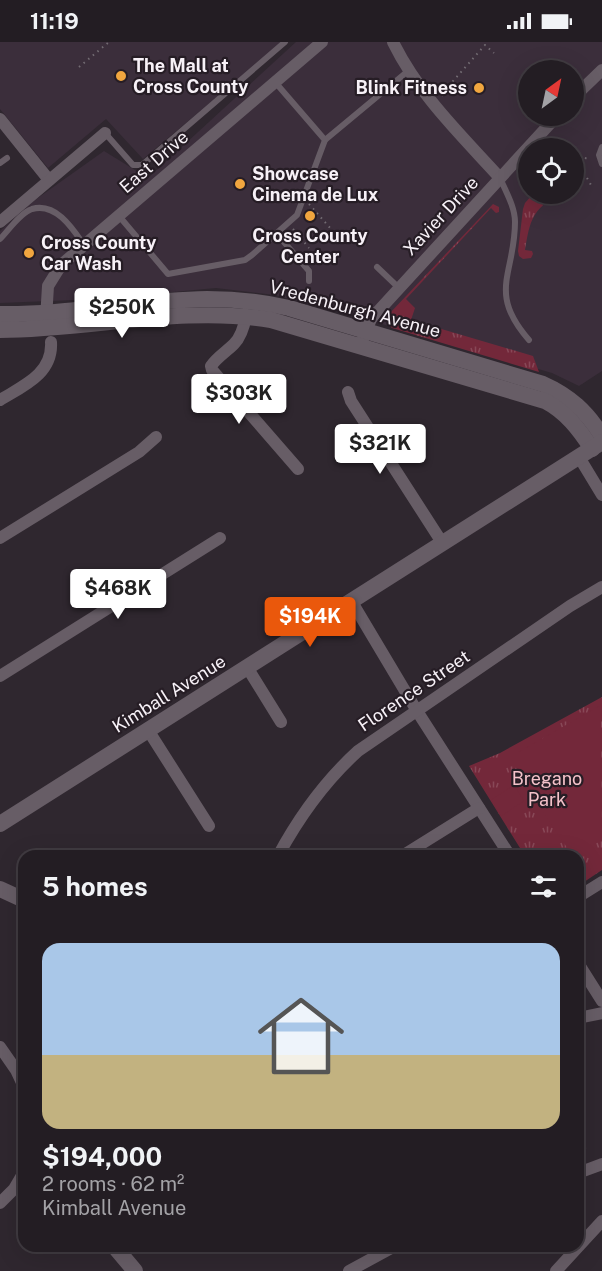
<!DOCTYPE html>
<meta charset="utf-8">
<style>
:root{--surface:#231d23;--page:#2b262b;--text:#f1f3f6;--muted:#a3a2a6;--line:#403b41;--accent:#ea580c}
body{margin:0;font-family:"Public Sans",sans-serif;background:var(--page);color:var(--text);height:100vh;display:flex;flex-direction:column;font-size:22px;white-space:nowrap}
*{box-sizing:border-box;margin:0}
p{font-size:20px;color:var(--muted)}
.icon{flex:none;width:33px;height:33px;fill:none;stroke:currentColor;stroke-width:2;stroke-linecap:round;stroke-linejoin:round}
.map{position:relative;flex:1;overflow:hidden}
.details{position:absolute;left:18px;top:808px;width:566px;height:402px;display:flex;flex-direction:column;background:var(--surface);border-radius:18px;box-shadow:0 6px 24px #0002,0 0 0 2px var(--line)}
.details>*{flex:none}
.needle{width:39px;rotate:33deg}
.fabs{position:absolute;left:518px;top:18px;display:grid;gap:12px}
.fabs a{display:grid;place-items:center;width:66px;height:66px;border-radius:50%;background:var(--surface);box-shadow:0 6px 24px #0002,0 0 0 2px var(--line);font-size:30px}
.price{position:absolute;translate:-50% -51px;padding:0 14px;border-radius:6px;background:#fff;color:#222;font-size:20px;line-height:39px;filter:drop-shadow(0 2px 3px #0008)}
.price::after{content:'';position:absolute;left:50%;top:36px;width:18px;height:14px;margin-left:-9px;background:inherit;clip-path:polygon(0 0,100% 0,50% 100%)}
.price.selected{background:var(--accent);color:#fff}
ul{padding:0;list-style:none}
li{display:grid;align-content:center;gap:12px;height:318px;padding:0 24px}
li span{display:grid;place-items:center;height:186px;border-radius:18px;color:#555}
li>.icon{margin-inline-start:auto}
span .icon{width:108px;height:108px;fill:#fffc;stroke-width:1}
li b{font-size:26px}
h2{display:flex;justify-content:space-between;align-items:center;height:72px;padding:0 24px;font-size:26px}
.status{display:flex;justify-content:space-between;align-items:center;height:42px;padding:0 30px;background:var(--surface);direction:ltr}
.status svg{height:16px;fill:currentColor}
.map>svg:first-child{display:block}
.built{fill:#3b2e3b;fill-rule:evenodd}
.grass{fill:url(#grass-tufts)}
.pitch{fill:#73283a}
.lines{fill:none;stroke-linecap:round;stroke-linejoin:round}
.path{stroke:#736c73;stroke-width:2;stroke-dasharray:1.5 4.5;stroke-linecap:butt}
.lane{stroke:#675d66;stroke-width:6}
.street{stroke:#675d66;stroke-width:12}
.secondary{stroke:#675d66;stroke-width:16}
.poi-dot{fill:#f1a63f;stroke:#261d25;stroke-width:2}
.labels{text-anchor:middle;stroke-width:4.5;stroke-linejoin:round;paint-order:stroke}
.poi-label{font-size:18px;font-weight:bold;fill:#f7f1f7;stroke:#261d25;text-anchor:start}
.street-label{font-size:18px;fill:#f7f1f7;stroke:#261d25}
.park-label{font-size:18px;fill:#f5c2ca;stroke:#261d25}
</style>
<div class="status"><b>11:19</b><svg viewBox="0 0 49 12"><path d="M0 12V9h3v3zM5 12V6h3v6zM10 12V3h3v9zM15 12V0h3v12zM26 1h20v11H26zM47 4h2v5h-2z"/></svg></div>
<div class="map">
<svg width="602" height="1229" viewBox="0 0 602 1229">
<defs>
<pattern id="grass-tufts" width="24" height="20" patternUnits="userSpaceOnUse" patternTransform="scale(1.5)"><rect width="24" height="20" fill="#73283a"/><path d="M3 7l-1-3M5 7V3M7 7l1-3M15 17l-1-3M17 17v-4M19 17l1-3" fill="none" stroke="#884857"/></pattern>
</defs>
<rect width="100%" height="100%" fill="#2f272f"/>
<g class="built">
<polygon points="0,0 283,0 143,117 106,77 48,126 0,67"/>
<path d="M296,0H602V329L579,344L552,331L344,271L275,253L216,246L98,257L0,261V189L35,158L104,109L148,136ZM528,28H573V74H528ZM528,106H573V152H528Z"/>
</g>
<g class="grass">
<path d="M533,152L551,153L559,152C532,168 530,178 525,208L532,209L533,212L531,216L523,217L519,214L518,209L523,167L525,161Z"/>
<polygon points="493,162 499,165 499,170 496,171 491,166 406,257 415,266 411,278 533,314 539,330 392,286 387,282 390,271"/>
<polygon points="602,655 602,828 578,844 578,814 525,814 469,724 500,711"/>
</g>
<g class="pitch">
<polygon points="601,663 602,786 570,810 517,731 517,711"/>
<polygon points="514,743 524,759 501,774 491,758"/>
</g>
<g class="lines">
<g class="path">
<polyline points="79,25 109,0"/>
<polyline points="442,54 446,47 485,3 494,11"/>
<polyline points="573,130 586,116 590,116"/>
<polyline points="521,131 528,136"/>
<polyline points="587,136 591,143"/>
<polyline points="309,162 338,195"/>
<polyline points="293,187 309,206"/>
</g>
<g class="lane">
<polyline points="105,91 133,123 142,123 285,0"/>
<polyline points="325,98 408,29"/>
<polyline points="602,105 599,113 602,122"/>
<polyline points="0,121 7,116"/>
<path d="M500,136C506,150 515,165 515,180C515,232 487,250 529,298"/>
<polyline points="119,174 168,232 245,218 252,213 297,173 325,98 275,40"/>
<polyline points="277,192 309,229 309,239"/>
<path d="M0,197C9,188 20,171 32,167C56,160 73,187 84,203"/>
<polyline points="377,225 399,246"/>
<polyline points="578,1109 583,1106"/>
</g>
<g class="street">
<path d="M393,0C419,53 461,93 500,136"/>
<polyline points="573,56 602,28"/>
<polyline points="0,77 49,138"/>
<polyline points="0,180 105,91"/>
<path d="M246,274C244,285 241,295 234,302C226,310 217,315 211,324L212,328L298,427"/>
<polyline points="46,277 48,244 61,223 322,0"/>
<polyline points="363,297 371,277 557,74"/>
<polyline points="348,350 351,359 443,502"/>
<path d="M0,358C23,344 53,332 51,300"/>
<polyline points="579,415 602,453"/>
<polyline points="0,496 139,410 156,395"/>
<polyline points="352,560 417,669 510,814"/>
<polyline points="247,625 281,680"/>
<polyline points="0,634 220,496"/>
<polyline points="148,688 209,784"/>
<path d="M278,814C299,775 325,739 358,709L570,564L602,545"/>
<polyline points="402,814 479,766"/>
<polyline points="578,855 602,840"/>
<polyline points="578,921 602,959"/>
<polyline points="578,976 602,971"/>
<polyline points="0,1005 16,1028 24,1045"/>
<polyline points="578,1131 602,1122"/>
<polyline points="0,1161 14,1147 24,1130"/>
<polyline points="349,1229 395,1204"/>
<polyline points="556,1229 602,1179"/>
</g>
<g class="secondary">
<path d="M0,272C69,273 138,258 207,257C235,257 262,260 289,266L543,342C570,354 587,370 602,394"/>
<path d="M0,288C91,288 181,263 271,278L545,359C566,370 579,387 592,407"/>
<polyline points="0,782 602,400"/>
<polyline points="0,847 24,858"/>
<polyline points="114,1204 135,1229"/>
</g>
</g>
<g class="poi-dot">
<circle cx="121" cy="34" r="6"/>
<circle cx="479" cy="46" r="6"/>
<circle cx="240" cy="142" r="6"/>
<circle cx="310" cy="174" r="6"/>
<circle cx="29" cy="211" r="6"/>
</g>
<g class="labels">
<g class="poi-label">
<text x="133" y="30">The Mall at<tspan x="133" dy="21">Cross County</tspan></text>
<text x="467" y="52" text-anchor="end">Blink Fitness</text>
<text x="252" y="138">Showcase<tspan x="252" dy="21">Cinema de Lux</tspan></text>
<text x="310" y="200" text-anchor="middle">Cross County<tspan x="310" dy="21">Center</tspan></text>
<text x="41" y="207">Cross County<tspan x="41" dy="21">Car Wash</tspan></text>
</g>
<g class="street-label">
<text transform="translate(154 120) rotate(-41)" y="6">East Drive</text>
<text transform="translate(441 174) rotate(-47)" y="6">Xavier Drive</text>
<text transform="translate(355 267) rotate(15)" y="6">Vredenburgh Avenue</text>
<text transform="translate(414 649) rotate(-34)" y="6">Florence Street</text>
<text transform="translate(169 652) rotate(-32)" y="6">Kimball Avenue</text>
</g>
<g class="park-label">
<text x="547" y="743">Bregano<tspan x="547" dy="21">Park</tspan></text>
</g>
</g>
</svg>
<div class="fabs">
<a><svg class="needle" viewBox="-14 -14 28 28"><path d="M0-13l5 13h-10z" fill="#e53935"/><path d="M0 13l5-13h-10z" fill="#a3a2a6"/></svg></a>
<a><svg class="icon" aria-label="locate" viewBox="0 0 24 24"><circle cx="12" cy="12" r="6"/><path d="M12 2v4M12 18v4M2 12h4M18 12h4"/></svg></a>
</div>
<b class="price" style="left:122px;top:297px">$250K</b>
<b class="price" style="left:239px;top:383px">$303K</b>
<b class="price" style="left:380px;top:433px">$321K</b>
<b class="price" style="left:118px;top:578px">$468K</b>
<b class="price selected" style="left:310px;top:606px">$194K</b>
<section class="details">
<h2>5 homes<svg class="icon" aria-label="filters" viewBox="0 0 24 24"><path d="M4 7h16M4 17h16"/><circle cx="9" cy="7" r="2"/><circle cx="15" cy="17" r="2"/></svg></h2>
<ul>
<li><span style="background:linear-gradient(#a9c7e8 60%,#c2b280 0)"><svg class="icon" aria-label="home" viewBox="0 0 24 24"><path d="M3 11l9-7 9 7M6 9v11h12V9"/></svg></span><div><b>$194,000</b><p>2 rooms · 62 m²</p><p>Kimball Avenue</p></div></li>
</ul>
</section>
</div>
